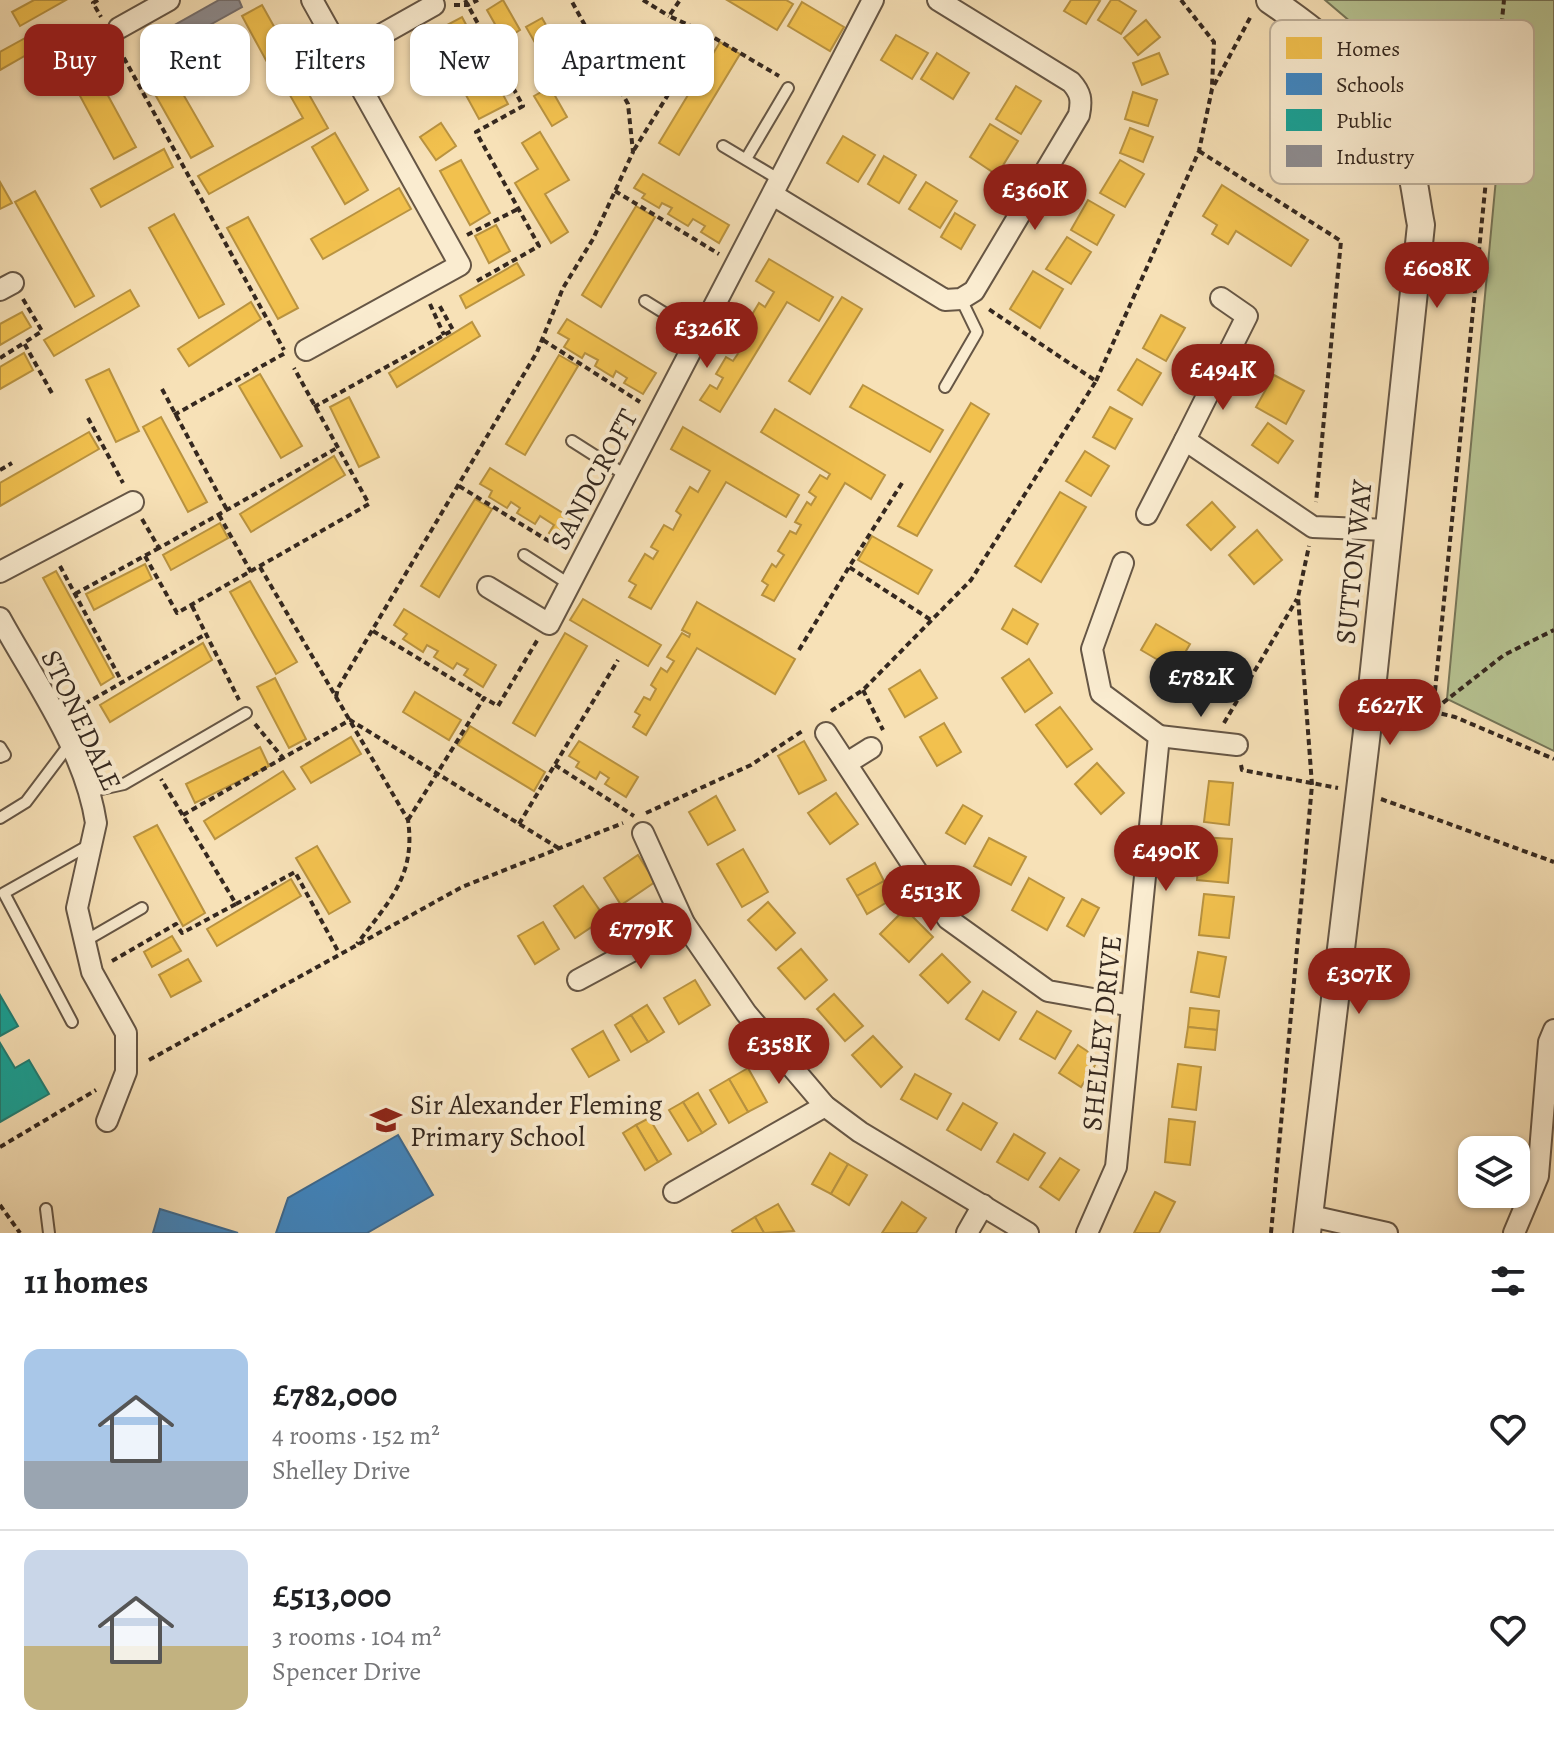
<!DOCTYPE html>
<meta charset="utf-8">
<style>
:root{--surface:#fff;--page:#f2f2f2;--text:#202124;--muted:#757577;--line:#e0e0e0;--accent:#8f2418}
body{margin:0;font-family:Alegreya,serif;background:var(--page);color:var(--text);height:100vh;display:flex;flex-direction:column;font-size:30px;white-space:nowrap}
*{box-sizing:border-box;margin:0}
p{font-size:26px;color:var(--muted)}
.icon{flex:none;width:44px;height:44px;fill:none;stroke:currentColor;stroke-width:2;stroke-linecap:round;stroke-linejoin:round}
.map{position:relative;height:1233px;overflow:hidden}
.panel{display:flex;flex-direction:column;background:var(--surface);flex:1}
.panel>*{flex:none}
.banner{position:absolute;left:24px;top:24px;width:800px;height:72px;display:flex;gap:16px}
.fabs{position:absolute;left:1458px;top:1136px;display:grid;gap:16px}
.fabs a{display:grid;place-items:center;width:72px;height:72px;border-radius:16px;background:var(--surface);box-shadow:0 2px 6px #0004;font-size:40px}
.price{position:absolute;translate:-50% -68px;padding:0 18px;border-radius:28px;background:var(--accent);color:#fff;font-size:26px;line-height:52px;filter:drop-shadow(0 2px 4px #0008)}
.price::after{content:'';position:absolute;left:50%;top:48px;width:24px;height:18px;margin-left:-12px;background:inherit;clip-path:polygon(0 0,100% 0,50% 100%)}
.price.on{background:#222;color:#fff}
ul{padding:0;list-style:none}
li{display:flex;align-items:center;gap:24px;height:200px;padding:0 24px}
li+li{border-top:2px solid var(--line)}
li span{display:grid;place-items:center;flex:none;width:224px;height:160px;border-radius:16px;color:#555}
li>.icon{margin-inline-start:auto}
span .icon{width:96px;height:96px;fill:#fffc;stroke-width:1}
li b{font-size:34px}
h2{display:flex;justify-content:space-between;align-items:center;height:96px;padding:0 24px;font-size:34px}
.tag{padding:0 28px;border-radius:16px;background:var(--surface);box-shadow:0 2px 6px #0004;font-size:28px;line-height:72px}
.tag.on{background:var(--accent);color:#fff}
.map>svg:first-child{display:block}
.green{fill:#b7c493;stroke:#767659;stroke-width:2}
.homes{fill:#f2c14e;stroke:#b99340;stroke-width:2}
.schools{fill:#3f88c5;stroke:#3c6b93;stroke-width:2}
.public{fill:#17a398;stroke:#207e74;stroke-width:2}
.industry{fill:#8d8d92;stroke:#736f70;stroke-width:2}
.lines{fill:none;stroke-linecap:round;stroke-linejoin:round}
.service-casing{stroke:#665645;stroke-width:14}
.minor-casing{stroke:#665645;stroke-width:24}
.tertiary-casing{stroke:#665645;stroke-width:30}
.path{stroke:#35281f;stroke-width:4;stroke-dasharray:6 4;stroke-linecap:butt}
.service{stroke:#faecd0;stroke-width:10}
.minor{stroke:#faecd0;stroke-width:20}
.tertiary{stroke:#faecd0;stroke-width:26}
.labels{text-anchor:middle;stroke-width:8;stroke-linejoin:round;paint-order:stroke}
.street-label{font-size:28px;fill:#35281f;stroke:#faecd0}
.poi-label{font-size:28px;fill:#35281f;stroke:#faecd0;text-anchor:start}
.key{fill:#faecd0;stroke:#bfb19b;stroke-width:2}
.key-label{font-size:22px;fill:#35281f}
</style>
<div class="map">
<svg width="1554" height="1233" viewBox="0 0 1554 1233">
<rect width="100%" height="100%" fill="#f7e1b7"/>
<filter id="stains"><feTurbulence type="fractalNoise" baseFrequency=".0025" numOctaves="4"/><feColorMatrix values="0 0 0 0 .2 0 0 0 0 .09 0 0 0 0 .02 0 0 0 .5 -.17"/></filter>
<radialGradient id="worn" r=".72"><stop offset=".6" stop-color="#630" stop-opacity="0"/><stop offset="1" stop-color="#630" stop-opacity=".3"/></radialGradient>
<polygon class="green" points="1325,0 1554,0 1554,751 1447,699 1497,168 1428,141 1379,46"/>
<g class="homes">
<polygon points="34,0 66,0 20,26 12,12"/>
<polygon points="503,0 520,30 504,40 487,10"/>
<polygon points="727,0 786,0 793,4 777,30"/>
<polygon points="1071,0 1098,0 1100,1 1086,24 1064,11"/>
<polygon points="1111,0 1118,0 1136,11 1121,34 1098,20"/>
<polygon points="802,2 844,27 830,51 788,26"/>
<polygon points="262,5 295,64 274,75 242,16"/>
<polygon points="462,17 508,104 479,119 432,33"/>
<polygon points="542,18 574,74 558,83 526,27"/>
<polygon points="1146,20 1160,37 1138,55 1124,38"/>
<polygon points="896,35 928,53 912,79 881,60"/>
<polygon points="27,37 35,50 0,70 0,52"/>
<polygon points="720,42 740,54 679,155 659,143"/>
<polygon points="81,46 136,147 114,159 59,57"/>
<polygon points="937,53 969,73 953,99 921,79"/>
<polygon points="1159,53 1168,74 1142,85 1133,63"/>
<polygon points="164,61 213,146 191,158 143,73"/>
<polygon points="294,68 328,128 209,194 198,176 303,118 279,76"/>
<polygon points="1016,86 1041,101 1021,134 996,119"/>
<polygon points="550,87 567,117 552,126 534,96"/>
<polygon points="1133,92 1157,100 1148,126 1125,119"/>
<polygon points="441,123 456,146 436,160 420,137"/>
<polygon points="990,124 1018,141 997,175 970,157"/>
<polygon points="1130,128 1153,137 1143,162 1120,153"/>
<polygon points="540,132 569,180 545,194 568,232 551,243 515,183 538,169 522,143"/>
<polygon points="335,133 368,190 345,204 312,147"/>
<polygon points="843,136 875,155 858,182 827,163"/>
<polygon points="164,149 173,167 101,207 91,189"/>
<polygon points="884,156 916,175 899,203 868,184"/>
<polygon points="461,160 490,213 470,225 440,171"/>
<polygon points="1120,160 1144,174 1125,207 1100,193"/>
<polygon points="643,174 729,225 719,243 701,232 705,226 693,219 688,226 668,214 672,208 662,203 659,208 642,198 645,194 634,188"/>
<polygon points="0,182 12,203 0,209"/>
<polygon points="926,182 957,201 940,228 909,209"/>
<polygon points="1222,185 1308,240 1291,266 1236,231 1228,244 1212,234 1217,225 1203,216"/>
<polygon points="399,188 411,209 323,259 311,239"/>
<polygon points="35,191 94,296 75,307 15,202"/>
<polygon points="1088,200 1114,215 1097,245 1071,230"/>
<polygon points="636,206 655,217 601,307 582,295"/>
<polygon points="955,213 975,225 961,249 941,237"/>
<polygon points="174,214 224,304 199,318 149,228"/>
<polygon points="248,217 298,308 278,319 227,228"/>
<polygon points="496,225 510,251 489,263 475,236"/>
<polygon points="1067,237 1091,252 1071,284 1046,269"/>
<polygon points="769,259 833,297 819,321 787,302 720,412 700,400 710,385 717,389 723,378 716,374 726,357 733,361 739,352 731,347 744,327 752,332 755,328 747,323 759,303 765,307 774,292 756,281"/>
<polygon points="517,263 524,275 466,308 460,296"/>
<polygon points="1033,271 1063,289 1040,328 1010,309"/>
<polygon points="130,290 139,306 54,356 44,340"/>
<polygon points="842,297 862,309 810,394 789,381"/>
<polygon points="251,302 261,319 189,366 178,349"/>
<polygon points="22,312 31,327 0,345 0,324"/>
<polygon points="1161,315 1185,328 1166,361 1143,348"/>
<polygon points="567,319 656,373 643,394 624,383 627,378 616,371 613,377 595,366 598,360 585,353 582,358 564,347 569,339 558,333"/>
<polygon points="472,322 480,336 397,387 389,373"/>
<polygon points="24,353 33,370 0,389 0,367"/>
<polygon points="559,355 578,366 525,455 506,444"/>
<polygon points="1137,359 1161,373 1142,405 1118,390"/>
<polygon points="109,369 139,431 116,442 86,380"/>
<polygon points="260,374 302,446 281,458 239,386"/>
<polygon points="1274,375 1304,391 1286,424 1256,407"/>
<polygon points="863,385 943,430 930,452 850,407"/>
<polygon points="349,397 379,457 359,467 330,407"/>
<polygon points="971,403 989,414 917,536 898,526"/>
<polygon points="1110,407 1132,419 1115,449 1093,437"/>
<polygon points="775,409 885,475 871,499 845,483 774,601 762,595 768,585 762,581 772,564 776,567 784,555 778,551 790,531 796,534 801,525 795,522 807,502 811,505 816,497 809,492 820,475 827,479 830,474 761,432"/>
<polygon points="161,417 207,502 188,512 143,427"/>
<polygon points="1268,423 1293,441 1278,463 1252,445"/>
<polygon points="683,427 799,495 786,517 726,482 651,609 629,597 636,585 629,581 645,554 653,559 658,551 651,547 664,525 673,530 681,515 676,511 690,487 698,492 710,471 671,449"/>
<polygon points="89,432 99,449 0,506 0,483"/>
<polygon points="1085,451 1109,466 1091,496 1066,481"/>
<polygon points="334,456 345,475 251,532 240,514"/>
<polygon points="490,468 579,523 567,544 549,533 554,525 540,516 535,524 517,513 520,508 511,502 507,508 489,497 492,491 480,484"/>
<polygon points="1060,492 1086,507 1041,582 1015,566"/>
<polygon points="475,499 492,509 439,597 421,586"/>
<polygon points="1212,502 1235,527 1211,550 1187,525"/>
<polygon points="220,523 228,538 171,570 163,555"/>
<polygon points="1257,530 1282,560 1254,584 1229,555"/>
<polygon points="872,536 932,570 918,594 858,560"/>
<polygon points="145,564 152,579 94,610 86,594"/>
<polygon points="56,571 114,677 101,685 43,578"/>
<polygon points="250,581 297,662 276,674 230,592"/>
<polygon points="583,599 661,645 648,666 570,620"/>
<polygon points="697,602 795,659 775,694 697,648 646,735 633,727 640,715 635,712 644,697 650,700 656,689 651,685 661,668 667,672 674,661 667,657 682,633 689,637 690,634 682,630"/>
<polygon points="404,609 496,665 483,687 464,675 468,669 457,663 453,669 434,657 438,651 427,645 423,652 403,639 407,634 394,625"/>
<polygon points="1013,609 1038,624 1027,644 1002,629"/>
<polygon points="1156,624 1190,644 1175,670 1141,650"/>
<polygon points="565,633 587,646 535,736 513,723"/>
<polygon points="203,643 212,660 110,722 100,705"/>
<polygon points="1203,653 1230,669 1215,694 1188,678"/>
<polygon points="1029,659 1052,693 1025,712 1002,678"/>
<polygon points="920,670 937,698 905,717 889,689"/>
<polygon points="275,678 306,739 289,748 257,687"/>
<polygon points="415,692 461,720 449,740 403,712"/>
<polygon points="1060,707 1092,749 1067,767 1036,725"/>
<polygon points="944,723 961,752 937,766 920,737"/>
<polygon points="470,726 545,772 534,791 458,745"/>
<polygon points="351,737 361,754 311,783 301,767"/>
<polygon points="579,741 638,777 626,797 605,784 609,778 600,772 596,779 576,767 579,762 569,756"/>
<polygon points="804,741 826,780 799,794 778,756"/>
<polygon points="260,747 269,766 195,803 186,784"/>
<polygon points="1097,763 1124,793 1101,814 1075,784"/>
<polygon points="283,771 295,789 215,839 204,821"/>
<polygon points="1209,781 1233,783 1229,825 1204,822"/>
<polygon points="836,793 858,824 830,844 808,813"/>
<polygon points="716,796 735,830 708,845 689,812"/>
<polygon points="963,805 982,816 965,844 946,833"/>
<polygon points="157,825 205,913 183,926 134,837"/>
<polygon points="1200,837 1232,839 1228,883 1197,880"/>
<polygon points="989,838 1026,857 1011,885 974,866"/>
<polygon points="317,846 350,902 329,914 296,858"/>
<polygon points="743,849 768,892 742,907 717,864"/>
<polygon points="638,855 655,882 621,905 604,878"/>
<polygon points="875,863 884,881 857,896 847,879"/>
<polygon points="1029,878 1064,898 1047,930 1012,910"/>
<polygon points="291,879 301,896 217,946 207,929"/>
<polygon points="884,881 894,898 867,914 857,896"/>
<polygon points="583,886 605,918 575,938 554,906"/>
<polygon points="1204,894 1234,897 1229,938 1199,935"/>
<polygon points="1082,899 1099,908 1084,936 1067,926"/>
<polygon points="768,902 795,933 776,950 748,920"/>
<polygon points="905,909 933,937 909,962 880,934"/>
<polygon points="543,922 559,949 535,964 518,936"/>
<polygon points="172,936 181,951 152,967 144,952"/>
<polygon points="801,949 827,980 805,999 778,968"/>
<polygon points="1198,952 1226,957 1219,997 1191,992"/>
<polygon points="942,954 970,982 948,1003 920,975"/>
<polygon points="188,959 201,981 171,997 159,975"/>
<polygon points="695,980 710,1005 679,1024 664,998"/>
<polygon points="983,991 1016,1012 999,1040 966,1019"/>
<polygon points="834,994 863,1026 845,1041 817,1009"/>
<polygon points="647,1005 664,1032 648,1042 631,1015"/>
<polygon points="1190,1008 1219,1011 1217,1030 1188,1027"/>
<polygon points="1037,1011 1071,1031 1055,1059 1020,1039"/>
<polygon points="631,1015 648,1042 631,1052 615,1025"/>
<polygon points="1188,1027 1217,1030 1215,1050 1185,1047"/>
<polygon points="603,1031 619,1060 589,1077 572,1049"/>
<polygon points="873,1036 902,1067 881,1087 852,1055"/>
<polygon points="1078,1045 1099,1059 1081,1087 1059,1073"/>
<polygon points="1178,1064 1201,1067 1196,1110 1172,1107"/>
<polygon points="748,1068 767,1102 748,1112 729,1079"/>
<polygon points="915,1074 951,1094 937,1119 901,1099"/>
<polygon points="729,1079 748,1112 729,1123 710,1090"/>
<polygon points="698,1093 716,1124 702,1133 683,1102"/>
<polygon points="683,1102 702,1133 688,1141 669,1110"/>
<polygon points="963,1103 997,1123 981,1150 947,1130"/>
<polygon points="649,1118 671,1154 658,1162 636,1125"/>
<polygon points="1169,1119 1195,1122 1190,1165 1165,1162"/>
<polygon points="636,1125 658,1162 645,1170 623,1133"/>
<polygon points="1014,1134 1045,1153 1028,1180 997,1162"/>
<polygon points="830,1153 848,1164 831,1194 812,1184"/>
<polygon points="1060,1158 1079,1170 1059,1200 1040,1187"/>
<polygon points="848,1164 867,1175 849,1205 831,1194"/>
<polygon points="1155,1192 1175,1202 1159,1233 1134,1233"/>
<polygon points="902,1202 926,1218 916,1233 882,1233"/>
<polygon points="778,1204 794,1231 764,1233 755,1217"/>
<polygon points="755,1217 764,1233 733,1233 732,1231"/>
</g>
<g class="schools">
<polygon points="398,1135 433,1195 367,1233 276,1233 288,1198"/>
<polygon points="160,1209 238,1233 153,1233"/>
</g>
<g class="public">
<polygon points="0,995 18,1026 0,1036"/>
<polygon points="0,1043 15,1068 29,1060 49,1094 0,1122"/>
</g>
<polygon class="industry" points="219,0 239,0 242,7 172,46 164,31"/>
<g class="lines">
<defs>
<g id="service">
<polyline points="723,146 780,180"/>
<polyline points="746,159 788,88"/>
<polyline points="645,301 700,335"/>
<polyline points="945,387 977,332 961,299"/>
<polyline points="572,441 627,476"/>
<polyline points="524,555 569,584"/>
<polyline points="0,747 5,755 0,757"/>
<polyline points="88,792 124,784 246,713"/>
<polyline points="0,818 26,802 69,745"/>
<polyline points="85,941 142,908"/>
<polyline points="72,1022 4,893 91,844"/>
<polyline points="46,1209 49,1233"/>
</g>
<g id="minor">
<polyline points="119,28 169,0"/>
<polyline points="345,55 434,5"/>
<path d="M773,195L945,300L961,299L974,291L1079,115C1082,100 1081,93 1071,82L938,0"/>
<polyline points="0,290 13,283"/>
<polyline points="1221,298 1247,316 1185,440 1313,527 1388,530"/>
<polyline points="306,350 460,265 312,0"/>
<polyline points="1147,514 1185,440"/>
<polyline points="0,572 133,502"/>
<polyline points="488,587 549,624 873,0"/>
<path d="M0,618C35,682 85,750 96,823L77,908L92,972L126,1033V1072L107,1121"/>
<polyline points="826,733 948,919 1048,991 1132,1006"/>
<polyline points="1159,736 1237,745"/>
<polyline points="847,763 871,748"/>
<polyline points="643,833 684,923 746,1013 825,1106 860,1132 1028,1233"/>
<polyline points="578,980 684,923"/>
<polyline points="674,1192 825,1106"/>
<polyline points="1311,1216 1387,1233"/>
<polyline points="967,1233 983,1205"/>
<polyline points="1087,1233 1116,1167 1159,736 1101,693 1092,649 1123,563"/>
<polyline points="1514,1233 1538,1176 1549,1042 1554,1030"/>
</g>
<path id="tertiary" d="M1270,0C1333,43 1389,88 1410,165C1415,184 1417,205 1421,225L1371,698L1307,1233"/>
</defs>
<use href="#service" class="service-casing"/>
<use href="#minor" class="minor-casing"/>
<use href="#tertiary" class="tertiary-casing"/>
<g class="path">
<polyline points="98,0 93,3 101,17"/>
<polyline points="465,0 523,106 476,132 539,246 477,281"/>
<polyline points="643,0 669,16"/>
<polyline points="1181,0 1214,42 1212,86"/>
<polyline points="454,5 468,5 478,0"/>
<polyline points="706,33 779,76"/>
<polyline points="119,49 284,350"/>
<polyline points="37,63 98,30"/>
<polyline points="634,150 706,33 669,16 680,0"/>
<polyline points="1199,151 1341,241 1316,502"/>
<polyline points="615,191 719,254"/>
<polyline points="467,235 518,209"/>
<polyline points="23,299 42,331 24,343 53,395"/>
<polyline points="430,304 444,335"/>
<polyline points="543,340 640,402"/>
<polyline points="0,358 24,343"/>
<polyline points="1096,381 1199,151 1212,89 1251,16"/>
<polyline points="162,389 227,510"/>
<polyline points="314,407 453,330 438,303"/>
<polyline points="174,415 287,352"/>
<polyline points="88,418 123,483"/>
<polyline points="0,470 12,463"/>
<polyline points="902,483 849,567 931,620"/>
<polyline points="459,486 565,551"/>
<polyline points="219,515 251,572"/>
<polyline points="142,519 159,548 337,448"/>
<polyline points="145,556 177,613 369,504 294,368"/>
<polyline points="60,566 122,682"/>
<path d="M260,567L408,820C416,876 389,901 357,944"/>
<polyline points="75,594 159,548"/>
<polyline points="192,606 239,700"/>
<polyline points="373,631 484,698"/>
<polyline points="799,650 849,567"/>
<polyline points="863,690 883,730"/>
<polyline points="336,697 338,688 537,352 563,288 593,239 633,152 628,104 571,0"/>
<polyline points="1393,702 1455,717 1554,759"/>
<polyline points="76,709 206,634"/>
<polyline points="1435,709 1504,655 1554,630"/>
<polyline points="831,711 863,690 971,580 1096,381 987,308"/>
<polyline points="1433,711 1504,0"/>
<polyline points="1224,723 1297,599"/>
<polyline points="255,724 283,758 350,720 560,849"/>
<polyline points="555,765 634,816"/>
<polyline points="1241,765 1242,770 1338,788"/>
<polyline points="1381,799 1554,862"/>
<polyline points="646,813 751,765 804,730"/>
<polyline points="183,815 283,758"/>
<polyline points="408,820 484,698 498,706 538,639"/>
<polyline points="519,824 618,660"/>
<polyline points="236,904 295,872 339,953"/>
<polyline points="112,961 176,924 182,933 236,904 161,779"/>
<polyline points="149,1060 462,887 623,823"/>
<polyline points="0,1147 96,1090"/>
<polyline points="0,1205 20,1233"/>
<polyline points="1271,1233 1312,785 1298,597 1309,546"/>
</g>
<use href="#service" class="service"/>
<use href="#minor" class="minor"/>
<use href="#tertiary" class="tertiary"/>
</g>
<defs>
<symbol id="school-bare" viewBox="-9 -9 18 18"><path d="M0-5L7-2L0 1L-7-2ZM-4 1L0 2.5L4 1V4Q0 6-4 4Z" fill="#8f2418" stroke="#faecd0" stroke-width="2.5" paint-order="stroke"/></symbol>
</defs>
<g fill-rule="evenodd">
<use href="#school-bare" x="364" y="1098" width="44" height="44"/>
</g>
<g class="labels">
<g class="street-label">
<text transform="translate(593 479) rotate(-62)" y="10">SANDCROFT</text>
<text transform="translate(1353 562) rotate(-84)" y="10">SUTTON WAY</text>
<text transform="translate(82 720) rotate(65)" y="10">STONEDALE</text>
<text transform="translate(1101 1033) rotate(-84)" y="10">SHELLEY DRIVE</text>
</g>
<g class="poi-label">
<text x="410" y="1114">Sir Alexander Fleming<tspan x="410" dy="32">Primary School</tspan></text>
</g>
</g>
<rect x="1270" y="20" width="264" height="164" rx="12" class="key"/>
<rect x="1286" y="37" width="36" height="22" fill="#f2c14e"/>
<rect x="1286" y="73" width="36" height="22" fill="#3f88c5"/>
<rect x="1286" y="109" width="36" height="22" fill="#17a398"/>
<rect x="1286" y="145" width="36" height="22" fill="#8d8d92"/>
<g class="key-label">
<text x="1336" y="56">Homes</text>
<text x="1336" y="92">Schools</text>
<text x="1336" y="128">Public</text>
<text x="1336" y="164">Industry</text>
</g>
<rect width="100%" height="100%" filter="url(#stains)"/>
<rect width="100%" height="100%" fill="url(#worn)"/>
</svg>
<div class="fabs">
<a><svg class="icon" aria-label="layers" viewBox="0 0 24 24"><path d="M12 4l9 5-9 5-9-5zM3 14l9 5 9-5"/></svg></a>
</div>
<b class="price" style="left:1035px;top:232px">£360K</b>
<b class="price" style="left:1437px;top:310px">£608K</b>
<b class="price" style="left:707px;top:370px">£326K</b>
<b class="price" style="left:1223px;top:412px">£494K</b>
<b class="price on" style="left:1201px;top:719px">£782K</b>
<b class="price" style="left:1390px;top:747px">£627K</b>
<b class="price" style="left:1166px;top:893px">£490K</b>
<b class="price" style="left:931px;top:933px">£513K</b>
<b class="price" style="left:641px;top:971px">£779K</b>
<b class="price" style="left:1359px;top:1016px">£307K</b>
<b class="price" style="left:779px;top:1086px">£358K</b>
<div class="banner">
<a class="tag on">Buy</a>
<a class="tag">Rent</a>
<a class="tag">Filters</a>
<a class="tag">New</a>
<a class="tag">Apartment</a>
</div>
</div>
<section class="panel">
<h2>11 homes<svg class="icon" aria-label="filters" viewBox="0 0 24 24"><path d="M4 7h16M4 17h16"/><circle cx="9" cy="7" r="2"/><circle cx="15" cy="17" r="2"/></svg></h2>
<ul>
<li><span style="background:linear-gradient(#a9c7e8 70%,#9aa5b1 0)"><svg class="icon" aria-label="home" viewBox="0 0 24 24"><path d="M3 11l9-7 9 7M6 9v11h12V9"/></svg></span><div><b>£782,000</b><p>4 rooms · 152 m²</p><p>Shelley Drive</p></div><svg class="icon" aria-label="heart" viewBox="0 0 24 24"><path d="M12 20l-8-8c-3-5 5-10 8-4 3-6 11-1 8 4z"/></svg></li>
<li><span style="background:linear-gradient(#c9d6e8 60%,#c2b280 0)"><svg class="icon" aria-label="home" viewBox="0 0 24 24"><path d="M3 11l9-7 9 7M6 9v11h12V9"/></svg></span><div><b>£513,000</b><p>3 rooms · 104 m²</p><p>Spencer Drive</p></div><svg class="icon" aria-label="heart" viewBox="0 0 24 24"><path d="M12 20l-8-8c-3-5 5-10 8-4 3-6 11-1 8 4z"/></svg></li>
</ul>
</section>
